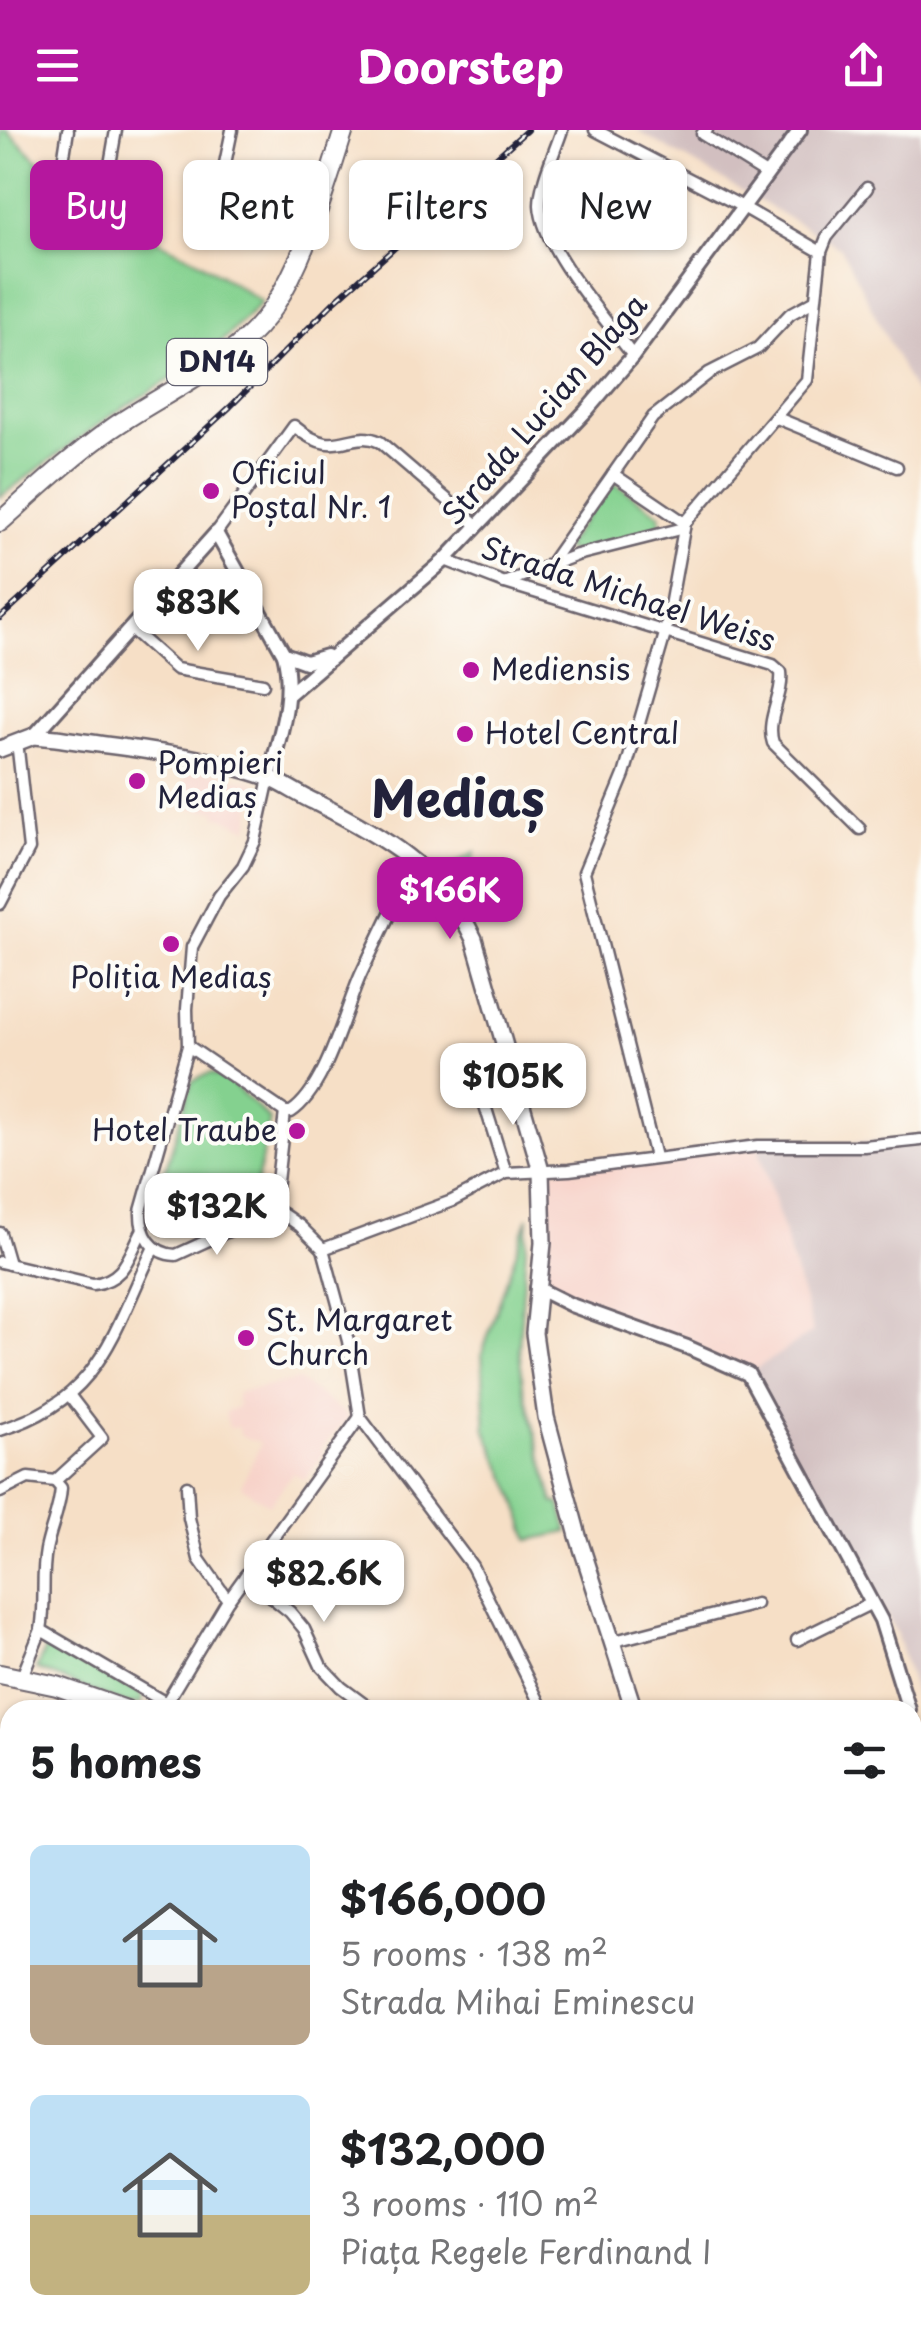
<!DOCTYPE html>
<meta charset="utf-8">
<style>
:root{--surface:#fff;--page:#f2f2f2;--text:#202124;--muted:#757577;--accent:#b5179e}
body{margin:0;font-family:"Playpen Sans",sans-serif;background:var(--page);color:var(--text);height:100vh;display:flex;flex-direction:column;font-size:38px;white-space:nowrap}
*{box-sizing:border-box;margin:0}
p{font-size:32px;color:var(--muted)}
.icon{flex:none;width:55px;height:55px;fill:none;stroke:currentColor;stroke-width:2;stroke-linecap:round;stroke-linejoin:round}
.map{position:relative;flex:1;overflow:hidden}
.side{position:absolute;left:0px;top:1570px;width:922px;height:640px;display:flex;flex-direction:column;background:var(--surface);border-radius:30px 30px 0 0;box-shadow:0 2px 8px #0004}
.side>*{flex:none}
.hud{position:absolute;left:30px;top:30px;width:862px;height:90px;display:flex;gap:20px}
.price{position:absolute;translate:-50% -85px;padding:0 22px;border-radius:20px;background:#fff;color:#222;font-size:32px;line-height:65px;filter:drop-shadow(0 2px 5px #0008)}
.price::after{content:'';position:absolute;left:50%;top:60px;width:30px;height:22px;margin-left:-15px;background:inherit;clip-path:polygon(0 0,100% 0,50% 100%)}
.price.selected{background:var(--accent);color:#fff}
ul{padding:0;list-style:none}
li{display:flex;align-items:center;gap:30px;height:250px;padding:0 30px}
li span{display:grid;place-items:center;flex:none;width:280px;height:200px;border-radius:15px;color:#555}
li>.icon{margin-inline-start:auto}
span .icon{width:120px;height:120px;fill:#fffc;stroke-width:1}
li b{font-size:42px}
h2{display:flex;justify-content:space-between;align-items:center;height:120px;padding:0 30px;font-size:42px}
.pill{padding:0 35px;border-radius:15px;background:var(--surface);box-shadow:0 2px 8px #0004;font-size:35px;line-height:90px}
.pill.selected{background:var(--accent);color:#fff}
header{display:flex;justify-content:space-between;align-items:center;height:130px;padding:0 30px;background:var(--accent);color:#fff;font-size:45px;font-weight:700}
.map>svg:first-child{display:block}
.built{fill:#f7d1c8}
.industrial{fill:#d2bfc0}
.green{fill:#84d18f;stroke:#537a65;stroke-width:2.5}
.water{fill:#5db6da;stroke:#406c8a;stroke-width:2.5}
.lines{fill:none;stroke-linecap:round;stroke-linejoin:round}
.minor-casing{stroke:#6c646c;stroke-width:15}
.tertiary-casing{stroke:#6c646c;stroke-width:18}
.secondary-casing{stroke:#6c646c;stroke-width:20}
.primary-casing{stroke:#6c646c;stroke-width:22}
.minor{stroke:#fff;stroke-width:10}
.tertiary{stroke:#fff;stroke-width:12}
.secondary{stroke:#fff;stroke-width:15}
.primary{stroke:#fff;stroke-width:18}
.rail-casing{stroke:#22223b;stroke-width:6}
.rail{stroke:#fdfcf7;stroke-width:2.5;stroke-dasharray:8;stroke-linecap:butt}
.poi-dot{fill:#b5179e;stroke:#fdfcf7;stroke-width:4}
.labels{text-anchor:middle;stroke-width:8;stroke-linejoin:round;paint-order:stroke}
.shield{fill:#fdfcf7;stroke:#646373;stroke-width:2.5}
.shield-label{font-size:28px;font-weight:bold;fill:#22223b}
.street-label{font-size:30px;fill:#22223b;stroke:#fdfcf7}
.poi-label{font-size:30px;fill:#22223b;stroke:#fdfcf7;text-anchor:start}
.town-label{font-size:50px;font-weight:bold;fill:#22223b;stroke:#fdfcf7}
</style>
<header><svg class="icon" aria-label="menu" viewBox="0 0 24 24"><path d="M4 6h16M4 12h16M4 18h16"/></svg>Doorstep<svg class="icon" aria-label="share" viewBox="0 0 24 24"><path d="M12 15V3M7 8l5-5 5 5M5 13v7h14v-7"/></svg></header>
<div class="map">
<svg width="921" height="2210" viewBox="0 0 921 2210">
<rect width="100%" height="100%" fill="#fdfcf7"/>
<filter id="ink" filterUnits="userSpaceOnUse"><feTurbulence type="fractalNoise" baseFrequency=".01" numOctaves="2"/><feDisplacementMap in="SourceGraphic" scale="20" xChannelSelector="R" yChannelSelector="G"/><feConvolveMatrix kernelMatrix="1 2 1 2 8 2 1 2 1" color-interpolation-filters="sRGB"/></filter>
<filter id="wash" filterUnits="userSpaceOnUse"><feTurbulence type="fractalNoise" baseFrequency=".0048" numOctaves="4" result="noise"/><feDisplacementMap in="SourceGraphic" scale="40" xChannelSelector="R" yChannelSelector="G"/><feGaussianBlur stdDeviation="2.25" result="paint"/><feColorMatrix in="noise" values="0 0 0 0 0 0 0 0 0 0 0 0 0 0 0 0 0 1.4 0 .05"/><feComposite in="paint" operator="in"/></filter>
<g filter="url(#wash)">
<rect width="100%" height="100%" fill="#f6dfc6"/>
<g class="built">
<polygon points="186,636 255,653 249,699 216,685 218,681 181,678"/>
<polygon points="758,1016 813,1203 748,1244 537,1159 541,1041"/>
<polygon points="298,1250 349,1287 320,1319 324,1323 305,1350 293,1343 269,1375 241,1356 261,1313 240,1305 238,1297 229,1298 225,1282 238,1277 236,1263"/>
</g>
<g class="industrial">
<polygon points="636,0 921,0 921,275 841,118"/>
<polygon points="921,1010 921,1586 896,1502 748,1244 813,1202 758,1016"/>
<polygon points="0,1970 10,1980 10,2200 99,2200 86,2210 0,2210"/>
</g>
<g class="green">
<polygon points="0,0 7,0 80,72 197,130 262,172 204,229 110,286 0,367"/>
<polygon points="616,354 660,384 661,392 654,403 577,425 564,418 607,356"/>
<polygon points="475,722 464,759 462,759 446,739"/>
<polygon points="210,943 231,952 270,990 252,1075 164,1104 150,1091 192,951"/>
<polygon points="528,1087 519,1218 523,1256 554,1373 560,1373 568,1402 529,1410 516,1368 486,1301 482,1224"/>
<polygon points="48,1513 138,1562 143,1569 141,1574 128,1575 36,1539"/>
<polygon points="921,1977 921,2044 913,2049 913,1982"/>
<polygon points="99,2200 170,2200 149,2210 86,2210"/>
<polygon points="251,2200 551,2200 506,2210 226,2210"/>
<polygon points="577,2200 640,2200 644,2210 544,2210"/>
</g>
<polygon class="water" points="170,2200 251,2200 226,2210 149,2210"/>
</g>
<g filter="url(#ink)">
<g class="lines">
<defs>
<g id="minor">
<path d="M562,0C555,22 540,52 540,75C542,119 606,189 633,226"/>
<polyline points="595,0 743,77 821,122"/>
<polyline points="707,0 702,4 766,44"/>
<polyline points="222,48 232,0"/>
<polyline points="60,51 68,0"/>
<polyline points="107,52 116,0"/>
<polyline points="777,288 897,337"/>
<polyline points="613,344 685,393"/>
<polyline points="685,393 807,250 821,122 827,107 867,58"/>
<path d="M216,403L294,296C338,333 348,297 380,312L478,396"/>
<path d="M445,430L502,452L773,535L781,542C784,566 765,589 773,613L860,699"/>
<polyline points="550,434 653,287 709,243 758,218 790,184 814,171"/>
<polyline points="504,453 577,425 684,398"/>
<polyline points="130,498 176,539 263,554"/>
<path d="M269,648L255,711L243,736L219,766L192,817L187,879L188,916L141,1081C140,1103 151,1124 176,1125L259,1087L271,1076L276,1060L285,982"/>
<polyline points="0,774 29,719 17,611"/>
<polyline points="188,916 285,982"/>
<polyline points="482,966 506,1043"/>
<path d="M285,982H291C326,959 344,882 361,844C379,806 397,768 416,731"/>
<polyline points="655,1027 584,742 624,645 665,504 685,393"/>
<polyline points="271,1076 300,1096 323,1119 348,1211 360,1287 472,1436 543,1580"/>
<polyline points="0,1103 9,1134"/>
<polyline points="323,1119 452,1071 506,1043 569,1040 758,1016 864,1016 921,1010"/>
<path d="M0,1132L93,1154C125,1150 128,1127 142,1101"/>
<path d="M0,1300C101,1270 113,1202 154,1117"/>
<polyline points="55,1351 102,1308 70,1266"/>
<polyline points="187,1356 189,1388 199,1429 228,1470"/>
<polyline points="0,1362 28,1348 55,1351"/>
<polyline points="245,1446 290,1482 304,1499 321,1536 341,1557 372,1580"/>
<path d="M41,1500C46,1473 41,1447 46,1420C50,1399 60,1379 61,1358L55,1351"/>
<polyline points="797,1510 872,1473"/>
<polyline points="611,1512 756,1474"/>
<polyline points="21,1549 41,1500 166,1573"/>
<polyline points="162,1580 228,1470 360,1287"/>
<polyline points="0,1709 10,1709"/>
<polyline points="0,1793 10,1820"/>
<polyline points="912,1879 921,1872"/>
<polyline points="0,1975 10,1985"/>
<polyline points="885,2210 911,2203"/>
</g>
<g id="tertiary">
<polyline points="284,524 306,532 326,526"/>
<polyline points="289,564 445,430 586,281 633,226 800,0"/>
<path d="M34,606L216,403L284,524C295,567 279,606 269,648"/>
<polyline points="537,1158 571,1175 687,1217 748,1244 881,1490 909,1580"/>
<polyline points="912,1593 921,1626"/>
</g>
<g id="secondary">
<path d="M0,619L34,606L56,608C122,618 205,625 267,647C283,653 299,665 315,672C381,705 441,739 474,809L541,1041L543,1113L534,1203L546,1287L578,1406L634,1580"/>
<polyline points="905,2210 921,2194"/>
</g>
<g id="primary">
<path d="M0,392C36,360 71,327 111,299C165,261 236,234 274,176C306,127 326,56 344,0"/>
<polyline points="0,1544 57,1556 126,1580"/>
<polyline points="912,1738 921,1742"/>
</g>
</defs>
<use href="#minor" class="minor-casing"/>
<use href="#tertiary" class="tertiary-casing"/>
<use href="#secondary" class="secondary-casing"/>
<use href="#primary" class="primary-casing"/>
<use href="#minor" class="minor"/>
<use href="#tertiary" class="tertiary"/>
<use href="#secondary" class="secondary"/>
<use href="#primary" class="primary"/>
<defs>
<polyline id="rail" points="0,488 230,277 335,171 527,0"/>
</defs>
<use href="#rail" class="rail-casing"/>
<use href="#rail" class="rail"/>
</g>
</g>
<g class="poi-dot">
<circle cx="211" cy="361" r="10"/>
<circle cx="471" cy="540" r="10"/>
<circle cx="465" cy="604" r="10"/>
<circle cx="137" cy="651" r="10"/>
<circle cx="171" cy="814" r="10"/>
<circle cx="297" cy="1001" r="10"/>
<circle cx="246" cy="1208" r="10"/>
</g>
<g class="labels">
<rect class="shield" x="167" y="209" width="100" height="46" rx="8"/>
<g class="shield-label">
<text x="217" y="242">DN14</text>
</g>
<g class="street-label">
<text transform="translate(545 280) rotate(-49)" y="10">Strada Lucian Blaga</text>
<text transform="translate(628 465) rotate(18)" y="10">Strada Michael Weiss</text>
</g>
<g class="poi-label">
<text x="231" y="354">Oficiul<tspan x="231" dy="34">Poștal Nr. 1</tspan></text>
<text x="491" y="550">Mediensis</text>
<text x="485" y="614">Hotel Central</text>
<text x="157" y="644">Pompieri<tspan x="157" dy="34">Mediaș</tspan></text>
<text x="171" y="858" text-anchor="middle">Poliția Mediaș</text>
<text x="277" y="1011" text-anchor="end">Hotel Traube</text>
<text x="266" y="1201">St. Margaret<tspan x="266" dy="34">Church</tspan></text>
</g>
<g class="town-label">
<text x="458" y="687">Mediaș</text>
</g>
</g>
</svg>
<b class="price" style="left:198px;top:524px">$83K</b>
<b class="price selected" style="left:450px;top:812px">$166K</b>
<b class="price" style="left:513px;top:998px">$105K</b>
<b class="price" style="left:217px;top:1128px">$132K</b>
<b class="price" style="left:324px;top:1495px">$82.6K</b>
<div class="hud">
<a class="pill selected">Buy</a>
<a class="pill">Rent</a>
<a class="pill">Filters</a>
<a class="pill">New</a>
</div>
<section class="side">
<h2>5 homes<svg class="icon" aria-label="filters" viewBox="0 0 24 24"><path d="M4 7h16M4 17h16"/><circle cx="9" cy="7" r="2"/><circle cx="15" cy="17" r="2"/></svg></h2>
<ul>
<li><span style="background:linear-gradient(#bfe0f5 60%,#b9a48a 0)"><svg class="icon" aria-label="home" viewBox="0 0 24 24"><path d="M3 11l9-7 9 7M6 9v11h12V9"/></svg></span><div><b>$166,000</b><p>5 rooms · 138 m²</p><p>Strada Mihai Eminescu</p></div></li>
<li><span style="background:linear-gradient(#bfe0f5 60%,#c2b280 0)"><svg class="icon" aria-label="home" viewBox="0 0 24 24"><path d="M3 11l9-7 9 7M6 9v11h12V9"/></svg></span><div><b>$132,000</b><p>3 rooms · 110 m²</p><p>Piața Regele Ferdinand I</p></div></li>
</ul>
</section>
</div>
